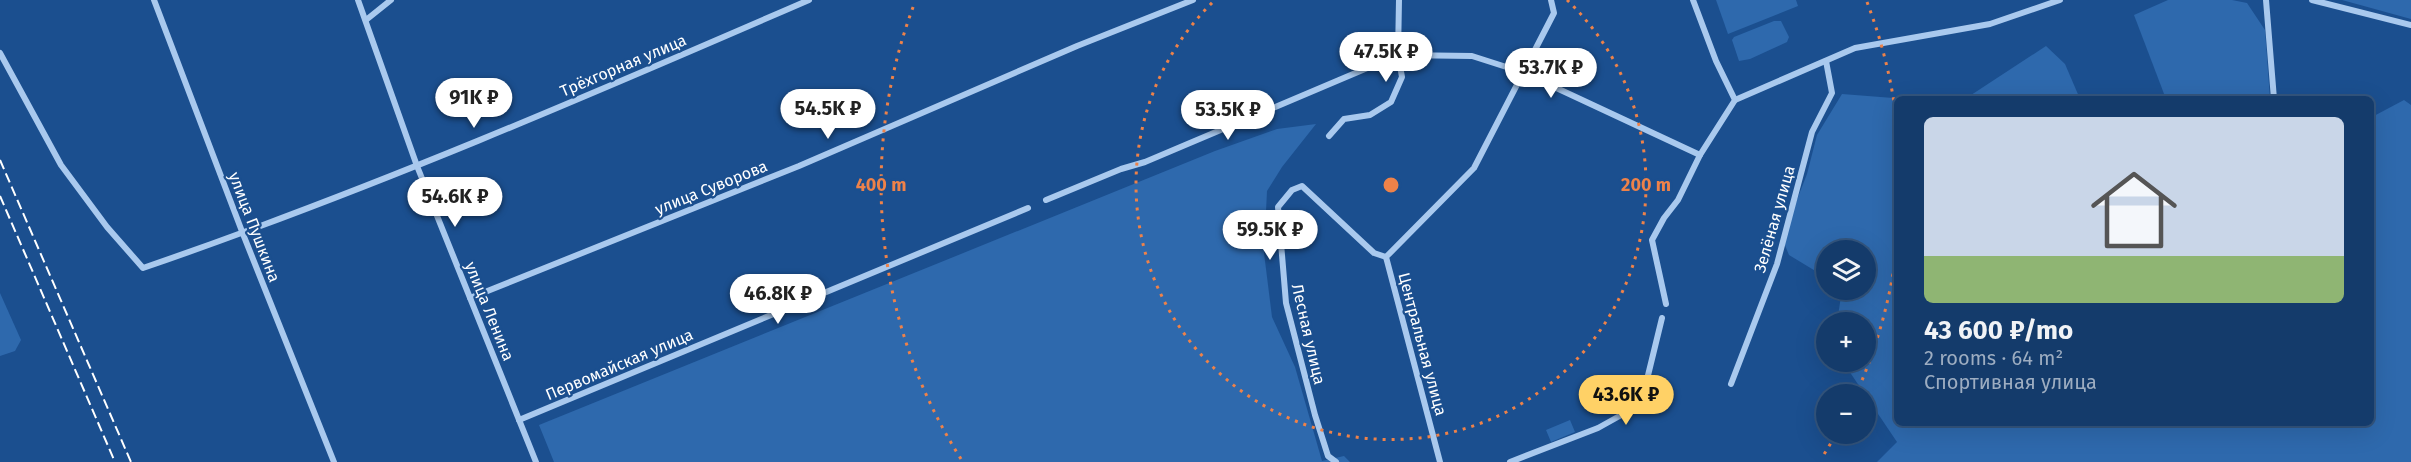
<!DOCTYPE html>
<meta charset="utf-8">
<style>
:root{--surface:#143b6b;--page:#1d4271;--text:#f1f3f6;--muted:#9dadc1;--line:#33557e;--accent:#ffd166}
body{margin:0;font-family:"Fira Sans",sans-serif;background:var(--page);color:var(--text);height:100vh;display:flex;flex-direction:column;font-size:22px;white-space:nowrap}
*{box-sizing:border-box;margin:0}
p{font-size:20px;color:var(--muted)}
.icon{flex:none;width:33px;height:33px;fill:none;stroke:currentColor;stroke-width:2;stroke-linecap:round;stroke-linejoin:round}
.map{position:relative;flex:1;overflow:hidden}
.sheet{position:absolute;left:1894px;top:96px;width:480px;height:330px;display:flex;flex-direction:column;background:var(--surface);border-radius:9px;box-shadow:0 6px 24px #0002,0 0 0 2px var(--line)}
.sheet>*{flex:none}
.tools{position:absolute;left:1816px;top:240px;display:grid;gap:12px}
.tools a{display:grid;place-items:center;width:60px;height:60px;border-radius:50%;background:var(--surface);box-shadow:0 6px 24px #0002,0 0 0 2px var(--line);font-size:30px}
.price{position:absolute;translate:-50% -51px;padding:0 14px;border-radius:21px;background:#fff;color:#222;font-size:20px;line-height:39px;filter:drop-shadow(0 2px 3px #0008)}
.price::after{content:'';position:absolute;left:50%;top:36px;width:18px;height:14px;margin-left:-9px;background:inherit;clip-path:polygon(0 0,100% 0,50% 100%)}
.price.on{background:var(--accent);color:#111}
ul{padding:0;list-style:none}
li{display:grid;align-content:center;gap:12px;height:318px;padding:0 30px}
li span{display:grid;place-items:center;height:186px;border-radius:9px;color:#555}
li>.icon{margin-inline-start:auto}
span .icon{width:108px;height:108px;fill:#fffc;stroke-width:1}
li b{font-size:26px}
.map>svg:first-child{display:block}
.green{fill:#2e69ad}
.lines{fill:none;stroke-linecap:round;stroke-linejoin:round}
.street{stroke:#a9c9ee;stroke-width:6}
.rail{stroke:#fff;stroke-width:2;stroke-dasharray:10 4.5;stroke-linecap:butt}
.ring{fill:none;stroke:#ee8249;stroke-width:3;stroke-dasharray:3 6}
.labels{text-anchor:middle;stroke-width:4.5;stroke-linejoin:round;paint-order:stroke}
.street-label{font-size:16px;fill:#fff;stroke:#1b4f8f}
.centre{fill:#ee8249;stroke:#1b4f8f;stroke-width:3}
.ring-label{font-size:18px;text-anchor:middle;font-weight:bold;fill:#ee8249;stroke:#1b4f8f;stroke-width:4.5;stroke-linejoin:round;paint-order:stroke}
</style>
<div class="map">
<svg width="2411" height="462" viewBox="0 0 2411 462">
<rect width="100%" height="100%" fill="#1b4f8f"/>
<g class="green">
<polygon points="1716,0 1796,0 1798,6 1728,34"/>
<polygon points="2168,0 2232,0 2247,3 2265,30 2270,99 2166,99 2134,15"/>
<polygon points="2342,0 2411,0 2411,19"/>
<polygon points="1774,21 1781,21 1789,37 1787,42 1750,59 1739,61 1732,40 1734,37"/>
<polygon points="2046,46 2065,64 2080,99 1965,99"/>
<polygon points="1842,94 1906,99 1898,99 1898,423 2372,423 2372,117 2404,100 2411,105 2411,462 1877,462 1897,442 1843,362 1866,362 1866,322 1837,322 1842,290 1866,290 1866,250 1827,250 1827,278 1789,255 1782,238 1807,174 1817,135"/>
<polygon points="1316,124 1282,167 1267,191 1264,253 1272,317 1295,367 1322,461 1344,456 1350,462 554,462 539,425 1215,151 1277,129"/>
<polygon points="0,293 21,340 15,351 0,356"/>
<polygon points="1570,420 1575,432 1551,442 1546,430"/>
</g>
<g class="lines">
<g class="street">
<polyline points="154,0 243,234 334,462"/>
<polyline points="358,0 417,166 536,462"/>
<polyline points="2266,0 2274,99"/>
<polyline points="2312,0 2411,25"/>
<polyline points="366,20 391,0"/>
<path d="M0,53L61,165L107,227L143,268C370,190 590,95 809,0"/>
<polyline points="1735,100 1855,48 1990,24 2060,0"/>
<polyline points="1329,136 1344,119 1370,115 1391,102 1402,77 1398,55 1399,0"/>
<polyline points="1046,200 1121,169 1145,162 1398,55 1472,56 1522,72 1700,155"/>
<polyline points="470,298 799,166 1077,46 1193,0"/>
<polyline points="1666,304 1652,240 1664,218 1678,200 1700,155 1735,100 1716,61 1693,0"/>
<polyline points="1731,384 1777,264 1812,132 1832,93 1826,61"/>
<polyline points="519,420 1028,208"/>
<polyline points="1336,462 1328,456 1315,415 1286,303 1278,207 1292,190 1302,186 1374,253 1386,257"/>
<polyline points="1440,462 1386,257 1474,168 1554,13 1551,0"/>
<polyline points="1510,462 1598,428 1641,404 1662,318"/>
</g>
<g class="rail">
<polyline points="0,160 131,462"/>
<polyline points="0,196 115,462"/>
</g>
</g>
<g class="ring">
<path d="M1567 0A255 255 0 1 1 1215 0"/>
<path d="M1897 247A510 510 0 0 1 1857 392M1835 436A510 510 0 0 1 1821 459M961 459A510 510 0 0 1 915 2M1867 2A510 510 0 0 1 1897 123"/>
</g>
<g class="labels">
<g class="street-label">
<text transform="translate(623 65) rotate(-23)" y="6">Трёхгорная улица</text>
<text transform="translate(711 187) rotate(-22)" y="6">улица Суворова</text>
<text transform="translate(1774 219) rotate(-74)" y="6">Зелёная улица</text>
<text transform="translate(255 227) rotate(69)" y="6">улица Пушкина</text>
<text transform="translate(490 311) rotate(68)" y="6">улица Ленина</text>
<text transform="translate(1309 334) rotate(77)" y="6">Лесная улица</text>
<text transform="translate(1423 344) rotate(75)" y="6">Центральная улица</text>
<text transform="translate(619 364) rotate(-23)" y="6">Первомайская улица</text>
</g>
</g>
<circle cx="1391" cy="185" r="9" class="centre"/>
<g class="ring-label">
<text x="1646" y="191">200 m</text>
<text x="881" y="191">400 m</text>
</g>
</svg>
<div class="tools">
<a><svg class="icon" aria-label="layers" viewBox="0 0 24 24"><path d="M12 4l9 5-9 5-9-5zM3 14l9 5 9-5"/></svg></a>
<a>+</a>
<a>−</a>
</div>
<b class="price" style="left:1386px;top:83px">47.5K ₽</b>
<b class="price" style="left:1551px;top:99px">53.7K ₽</b>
<b class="price" style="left:474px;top:129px">91K ₽</b>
<b class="price" style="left:828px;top:140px">54.5K ₽</b>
<b class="price" style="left:1228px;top:141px">53.5K ₽</b>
<b class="price" style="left:455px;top:228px">54.6K ₽</b>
<b class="price" style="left:1270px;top:261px">59.5K ₽</b>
<b class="price" style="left:778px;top:325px">46.8K ₽</b>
<b class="price on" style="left:1626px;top:426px">43.6K ₽</b>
<section class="sheet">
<ul>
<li><span style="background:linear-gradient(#c9d6e8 75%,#8fb573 0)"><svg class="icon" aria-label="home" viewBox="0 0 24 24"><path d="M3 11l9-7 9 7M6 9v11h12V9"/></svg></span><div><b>43 600 ₽/mo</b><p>2 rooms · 64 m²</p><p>Спортивная улица</p></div></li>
</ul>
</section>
</div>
